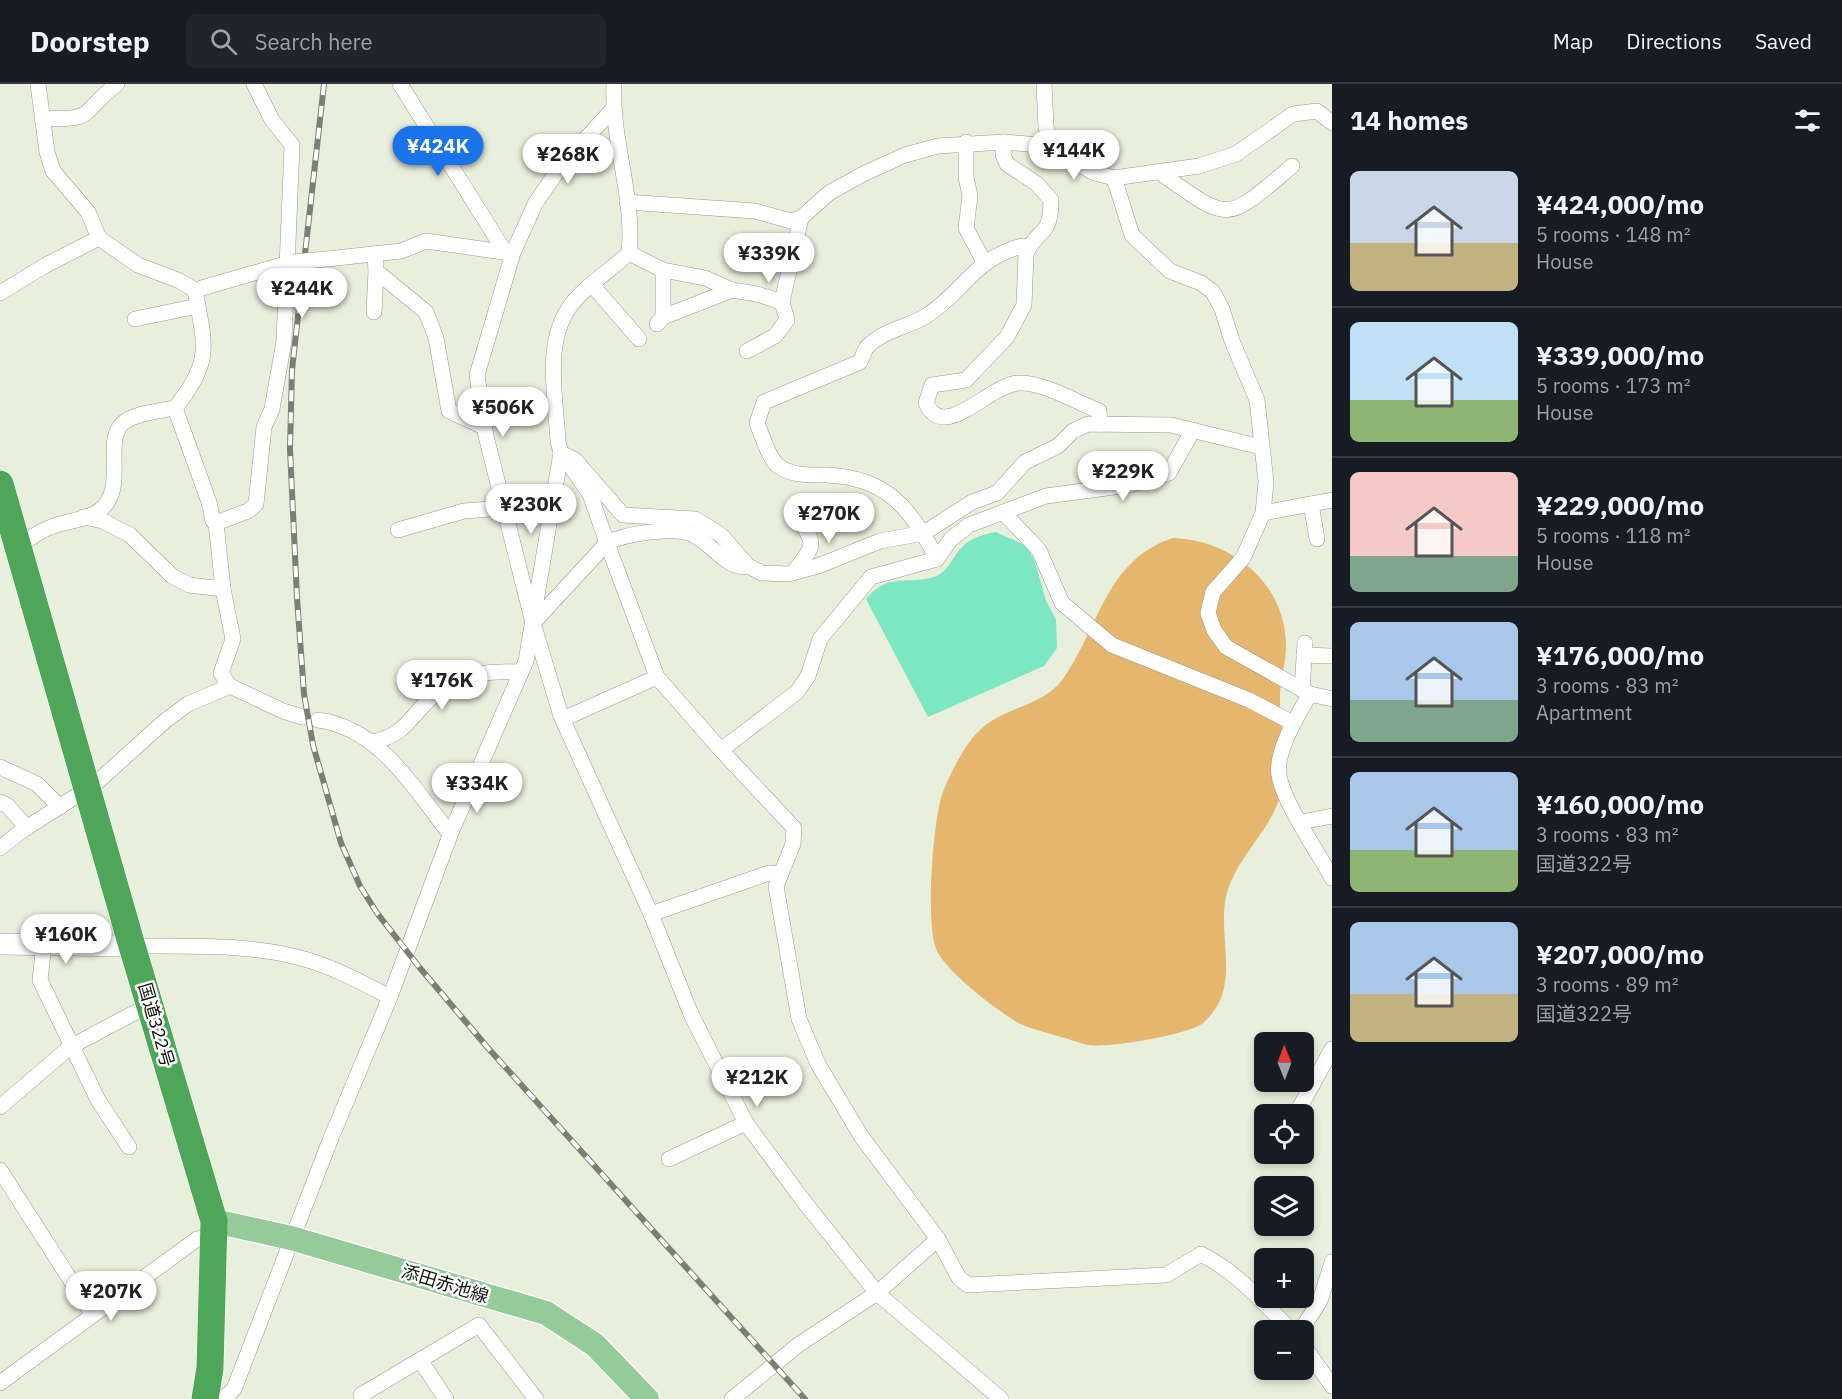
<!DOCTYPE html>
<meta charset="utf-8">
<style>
:root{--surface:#171b24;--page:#20242c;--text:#f1f3f6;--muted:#9ea1a6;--line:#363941;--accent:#1a73e8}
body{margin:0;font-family:"IBM Plex Sans","Noto Sans JP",sans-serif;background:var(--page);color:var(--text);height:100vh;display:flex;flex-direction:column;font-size:22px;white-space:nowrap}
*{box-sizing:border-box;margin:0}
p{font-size:20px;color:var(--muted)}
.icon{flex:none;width:33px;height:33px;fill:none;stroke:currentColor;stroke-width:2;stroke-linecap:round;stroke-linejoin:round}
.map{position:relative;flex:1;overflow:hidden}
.sheet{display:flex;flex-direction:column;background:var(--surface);width:510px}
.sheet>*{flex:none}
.needle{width:39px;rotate:359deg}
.fabs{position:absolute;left:1254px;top:948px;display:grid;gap:12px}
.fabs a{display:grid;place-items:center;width:60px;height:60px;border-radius:9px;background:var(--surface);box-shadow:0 3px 9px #0003;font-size:30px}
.price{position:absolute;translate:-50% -51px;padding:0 14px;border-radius:21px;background:#fff;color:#222;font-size:20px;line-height:39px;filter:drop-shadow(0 2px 3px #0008)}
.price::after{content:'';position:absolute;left:50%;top:36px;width:18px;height:14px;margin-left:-9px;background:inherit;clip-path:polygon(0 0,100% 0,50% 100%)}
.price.selected{background:var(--accent);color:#fff}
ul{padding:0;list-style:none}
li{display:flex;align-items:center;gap:18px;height:150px;padding:0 18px}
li+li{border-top:2px solid var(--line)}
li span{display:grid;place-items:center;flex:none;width:168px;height:120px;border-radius:9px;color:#555}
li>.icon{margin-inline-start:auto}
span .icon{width:72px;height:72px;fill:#fffc;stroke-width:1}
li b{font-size:26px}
h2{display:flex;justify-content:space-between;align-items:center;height:72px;padding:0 18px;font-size:26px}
header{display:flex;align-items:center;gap:36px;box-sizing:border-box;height:84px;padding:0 30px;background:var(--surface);border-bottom:2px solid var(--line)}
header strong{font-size:28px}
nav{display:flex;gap:33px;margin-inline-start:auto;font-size:21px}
.search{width:420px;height:54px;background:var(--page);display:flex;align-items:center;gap:15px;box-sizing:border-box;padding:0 21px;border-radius:9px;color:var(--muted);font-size:22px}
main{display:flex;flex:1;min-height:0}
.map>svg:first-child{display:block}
.green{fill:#e4b66e}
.water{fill:#7ce7c2}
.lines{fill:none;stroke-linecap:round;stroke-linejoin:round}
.street-casing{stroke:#949b89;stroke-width:16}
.secondary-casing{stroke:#949b89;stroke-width:22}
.primary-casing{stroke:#fff;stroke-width:26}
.highway-casing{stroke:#fff;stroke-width:28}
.street{stroke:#fff;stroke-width:15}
.secondary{stroke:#fff;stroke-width:21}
.primary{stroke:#95ca9b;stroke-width:24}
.highway{stroke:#4ea759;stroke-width:27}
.rail-casing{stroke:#7b8073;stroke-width:6}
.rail{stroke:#fff;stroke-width:4;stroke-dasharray:11;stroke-linecap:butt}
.street-bridge-casing{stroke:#949b89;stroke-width:16;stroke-linecap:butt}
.street-bridge{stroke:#fff;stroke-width:15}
.labels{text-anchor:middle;stroke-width:5;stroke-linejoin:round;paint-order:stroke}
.street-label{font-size:18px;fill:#11140d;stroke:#fff}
</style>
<header>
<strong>Doorstep</strong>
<div class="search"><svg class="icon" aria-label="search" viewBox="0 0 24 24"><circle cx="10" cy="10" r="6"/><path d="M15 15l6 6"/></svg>Search here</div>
<nav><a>Map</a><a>Directions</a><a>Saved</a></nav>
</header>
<main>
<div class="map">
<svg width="1332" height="1315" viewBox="0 0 1332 1315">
<rect width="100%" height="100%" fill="#e8efdc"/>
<path class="green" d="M1173,454C1232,456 1286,499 1286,563C1286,579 1280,595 1280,611C1279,644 1290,676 1281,709C1272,744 1243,767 1230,800C1211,846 1247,901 1203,939C1189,951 1108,964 1088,961C1079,959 1070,955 1061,953C1046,948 1028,945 1015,937C993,923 949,890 937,867C925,843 933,742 941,714C946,697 965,660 978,648C1002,622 1044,624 1065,592C1100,541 1106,476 1173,454Z"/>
<path class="water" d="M996,448L1027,462L1035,478L1046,517L1056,535L1057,564L1044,582L928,633L866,515C888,488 907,501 934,493C949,488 952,473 962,463C971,454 984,450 996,448Z"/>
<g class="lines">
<defs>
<g id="street">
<polyline points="38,0 47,68 53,87 88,128 99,154 138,181 180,197 195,206 292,178"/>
<polyline points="400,0 505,168"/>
<path d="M614,0C611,57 635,113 629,169C611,186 585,202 571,221C543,258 556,315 558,357L561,369L590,410L607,459C624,450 670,443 689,449C711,456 725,487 748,482"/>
<polyline points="1044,0 1046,43 1052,62"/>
<polyline points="612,26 560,83 535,120 513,169 477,291 486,352 533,539 561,632 651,830 691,930 746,1039 802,1115 877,1209 1001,1315"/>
<path d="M42,34C97,37 79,29 117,0"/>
<polyline points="966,58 966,93 970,112 966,144 984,178"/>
<path d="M1004,58L1003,71L1007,80L1037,100L1051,116C1051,156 1036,144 1026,170L1024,221L1007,253L966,296L932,301L926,319C945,360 990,298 1021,299C1044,299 1077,318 1099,327L1100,340"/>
<path d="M1159,88C1231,139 1225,139 1292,82"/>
<polyline points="1114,94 1132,151 1170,187 1201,199 1213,208 1222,225 1232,257 1257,316 1266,398 1263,429 1243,474 1213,508 1208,529 1214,546 1226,563 1310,610 1332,615"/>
<polyline points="627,118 755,127 791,137 801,134 829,109 863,90 905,71 938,62 1004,58 1052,62 1092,88 1114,94 1199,82 1236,70 1293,30 1317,27 1332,39"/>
<polyline points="629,169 663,186 663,233 657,240"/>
<polyline points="375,170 376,187 426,228 436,254 449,327 484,343"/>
<polyline points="327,175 401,167 426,157 510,169"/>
<polyline points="663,186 705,194 732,206"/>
<polyline points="593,202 639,255"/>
<polyline points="0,209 46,181 99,154"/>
<polyline points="374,228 376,187"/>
<polyline points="663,233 732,206 757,210 782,218"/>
<polyline points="135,235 198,222"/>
<polyline points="747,267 775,252 787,236 782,218 801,134"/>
<path d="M1193,346L1169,389L1129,401L1046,412L969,441L951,455L937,475L871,493L820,555L808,592L797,608L721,666L794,744L793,760L776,802L799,935L818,980L861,1052L938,1155L959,1194L968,1201L1166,1191L1201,1170C1237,1188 1263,1219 1291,1246"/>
<polyline points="561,369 575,376 623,431 695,435 721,451 748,482 762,489 788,490 818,482 880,457 924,449 972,418 997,409 1025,378 1058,362 1073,347 1088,340 1171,341 1261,363"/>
<polyline points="1311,420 1317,455"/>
<polyline points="1004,429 1039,466 1062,519 1112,561 1249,616 1293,639"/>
<polyline points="1263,429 1332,416"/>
<polyline points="84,433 103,437 130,451 172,492 189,501 223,505"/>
<polyline points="216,439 248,427 256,420 264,343 272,325 284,257 292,61 272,36 254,0"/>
<polyline points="398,446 464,427 503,424"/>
<path d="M19,462C29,455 39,447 51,443C65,437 87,436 99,427C128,406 103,359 122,340C134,329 159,327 175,324"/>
<path d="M937,475C911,424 886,393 826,391C809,391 791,392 777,381C768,372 762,351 757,339L764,318L860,278C863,273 864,265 868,262C884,246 908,243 926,232C964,208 973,175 1022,162L1028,165"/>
<path d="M793,489C818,457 815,462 795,428"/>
<polyline points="533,539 607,459 657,593 721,666"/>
<polyline points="1304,571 1332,572"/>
<polyline points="230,602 283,627 302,633"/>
<polyline points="1302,606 1305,559"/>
<path d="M1310,610C1298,630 1275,668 1279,691C1283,718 1318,768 1332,794"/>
<polyline points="563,635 657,593"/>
<path d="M318,636C380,644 414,705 450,750"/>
<path d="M372,658C410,650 410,629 437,609C466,588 487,587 521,588"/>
<polyline points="0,683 37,700 60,723"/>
<polyline points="0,718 8,722 27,744"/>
<polyline points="1301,738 1332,732"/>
<path d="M0,764L23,746L95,700L166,636L188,620L230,602L221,589L233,555L223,505L216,439L213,437L209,418L175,324C213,277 205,262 195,206"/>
<polyline points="651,830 769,789 779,790"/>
<polyline points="44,861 40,896 98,1016 129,1063"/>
<path d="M132,862C186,862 244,860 297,873C330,881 361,898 390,913"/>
<polyline points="1287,998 1313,1000"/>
<polyline points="0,1023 70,963 151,920"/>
<polyline points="1296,1030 1332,965"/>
<polyline points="669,1075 746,1039"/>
<polyline points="0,1086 93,1231"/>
<polyline points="1301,1246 1320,1217 1332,1178"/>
<polyline points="1304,1262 1332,1302"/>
<polyline points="420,1276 446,1315"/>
<polyline points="0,1299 197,1155 212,1153"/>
<polyline points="223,1315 234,1305 331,1054 390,913 452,746 526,577 561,369"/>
<polyline points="363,1315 361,1311 479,1241 536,1315"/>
<polyline points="732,1315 798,1261 877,1209 938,1155"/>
</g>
<polyline id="secondary" points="0,860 132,862"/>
<polyline id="primary" points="214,1137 291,1154 546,1229 595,1261 647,1315"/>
<polyline id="highway" points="0,400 132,862 214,1137 210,1284 205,1315"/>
</defs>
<use href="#street" class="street-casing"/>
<use href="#secondary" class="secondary-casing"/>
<use href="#primary" class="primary-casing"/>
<use href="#highway" class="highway-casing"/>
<use href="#street" class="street"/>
<use href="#secondary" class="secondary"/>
<use href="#primary" class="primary"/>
<use href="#highway" class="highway"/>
<defs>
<polyline id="rail" points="324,0 292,286 290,365 297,514 304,610 313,661 341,759 360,802 377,829 420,884 488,964 805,1315"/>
</defs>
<use href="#rail" class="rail-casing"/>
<use href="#rail" class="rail"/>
<defs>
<polyline id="street-bridge" points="292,178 327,175"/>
</defs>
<use href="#street-bridge" class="street-bridge-casing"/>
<use href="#street-bridge" class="street-bridge"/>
</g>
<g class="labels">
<g class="street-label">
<text transform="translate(156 941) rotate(74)" y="6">国道322号</text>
<text transform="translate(445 1200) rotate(17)" y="6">添田赤池線</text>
</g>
</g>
</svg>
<div class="fabs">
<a><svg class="needle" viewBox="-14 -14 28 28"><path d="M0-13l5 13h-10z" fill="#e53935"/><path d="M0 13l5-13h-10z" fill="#9ea1a6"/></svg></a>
<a><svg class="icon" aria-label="locate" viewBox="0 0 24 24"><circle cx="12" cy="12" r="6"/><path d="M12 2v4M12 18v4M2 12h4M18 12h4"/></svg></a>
<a><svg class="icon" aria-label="layers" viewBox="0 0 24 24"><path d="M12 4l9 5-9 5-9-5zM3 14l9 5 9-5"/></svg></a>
<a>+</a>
<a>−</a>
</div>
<b class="price selected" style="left:438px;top:93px">¥424K</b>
<b class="price" style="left:1074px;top:97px">¥144K</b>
<b class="price" style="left:568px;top:101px">¥268K</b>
<b class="price" style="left:769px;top:200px">¥339K</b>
<b class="price" style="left:302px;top:235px">¥244K</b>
<b class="price" style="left:503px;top:354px">¥506K</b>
<b class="price" style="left:1123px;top:418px">¥229K</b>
<b class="price" style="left:531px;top:451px">¥230K</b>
<b class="price" style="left:829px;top:460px">¥270K</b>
<b class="price" style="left:442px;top:627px">¥176K</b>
<b class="price" style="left:477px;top:730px">¥334K</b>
<b class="price" style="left:66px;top:881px">¥160K</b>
<b class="price" style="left:757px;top:1024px">¥212K</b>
<b class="price" style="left:111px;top:1238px">¥207K</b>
</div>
<section class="sheet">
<h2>14 homes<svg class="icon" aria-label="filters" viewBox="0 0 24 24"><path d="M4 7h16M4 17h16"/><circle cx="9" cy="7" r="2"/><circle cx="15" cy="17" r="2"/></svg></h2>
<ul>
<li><span style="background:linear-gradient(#c9d6e8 60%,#c2b280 0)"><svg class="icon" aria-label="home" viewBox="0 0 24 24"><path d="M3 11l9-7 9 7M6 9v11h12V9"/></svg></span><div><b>¥424,000/mo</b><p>5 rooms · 148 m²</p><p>House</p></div></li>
<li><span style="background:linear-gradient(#bfe0f5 65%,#8fb573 0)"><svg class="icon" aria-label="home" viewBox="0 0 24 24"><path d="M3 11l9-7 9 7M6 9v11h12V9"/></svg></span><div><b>¥339,000/mo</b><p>5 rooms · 173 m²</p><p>House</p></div></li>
<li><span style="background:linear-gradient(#f6c9c9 70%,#7fa58c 0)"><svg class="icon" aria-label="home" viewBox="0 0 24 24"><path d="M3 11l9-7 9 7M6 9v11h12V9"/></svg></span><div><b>¥229,000/mo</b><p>5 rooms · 118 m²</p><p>House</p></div></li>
<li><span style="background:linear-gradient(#a9c7e8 65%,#7fa58c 0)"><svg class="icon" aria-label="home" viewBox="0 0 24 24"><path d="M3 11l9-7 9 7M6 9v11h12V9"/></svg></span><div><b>¥176,000/mo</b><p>3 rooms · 83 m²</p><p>Apartment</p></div></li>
<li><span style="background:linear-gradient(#a9c7e8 65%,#8fb573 0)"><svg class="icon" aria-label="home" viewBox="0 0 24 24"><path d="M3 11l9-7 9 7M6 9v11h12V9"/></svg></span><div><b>¥160,000/mo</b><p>3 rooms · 83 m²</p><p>国道322号</p></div></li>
<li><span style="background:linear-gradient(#a9c7e8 60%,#c2b280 0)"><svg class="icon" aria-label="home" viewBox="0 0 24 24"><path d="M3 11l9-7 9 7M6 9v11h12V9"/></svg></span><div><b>¥207,000/mo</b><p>3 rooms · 89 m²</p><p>国道322号</p></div></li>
</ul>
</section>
</main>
